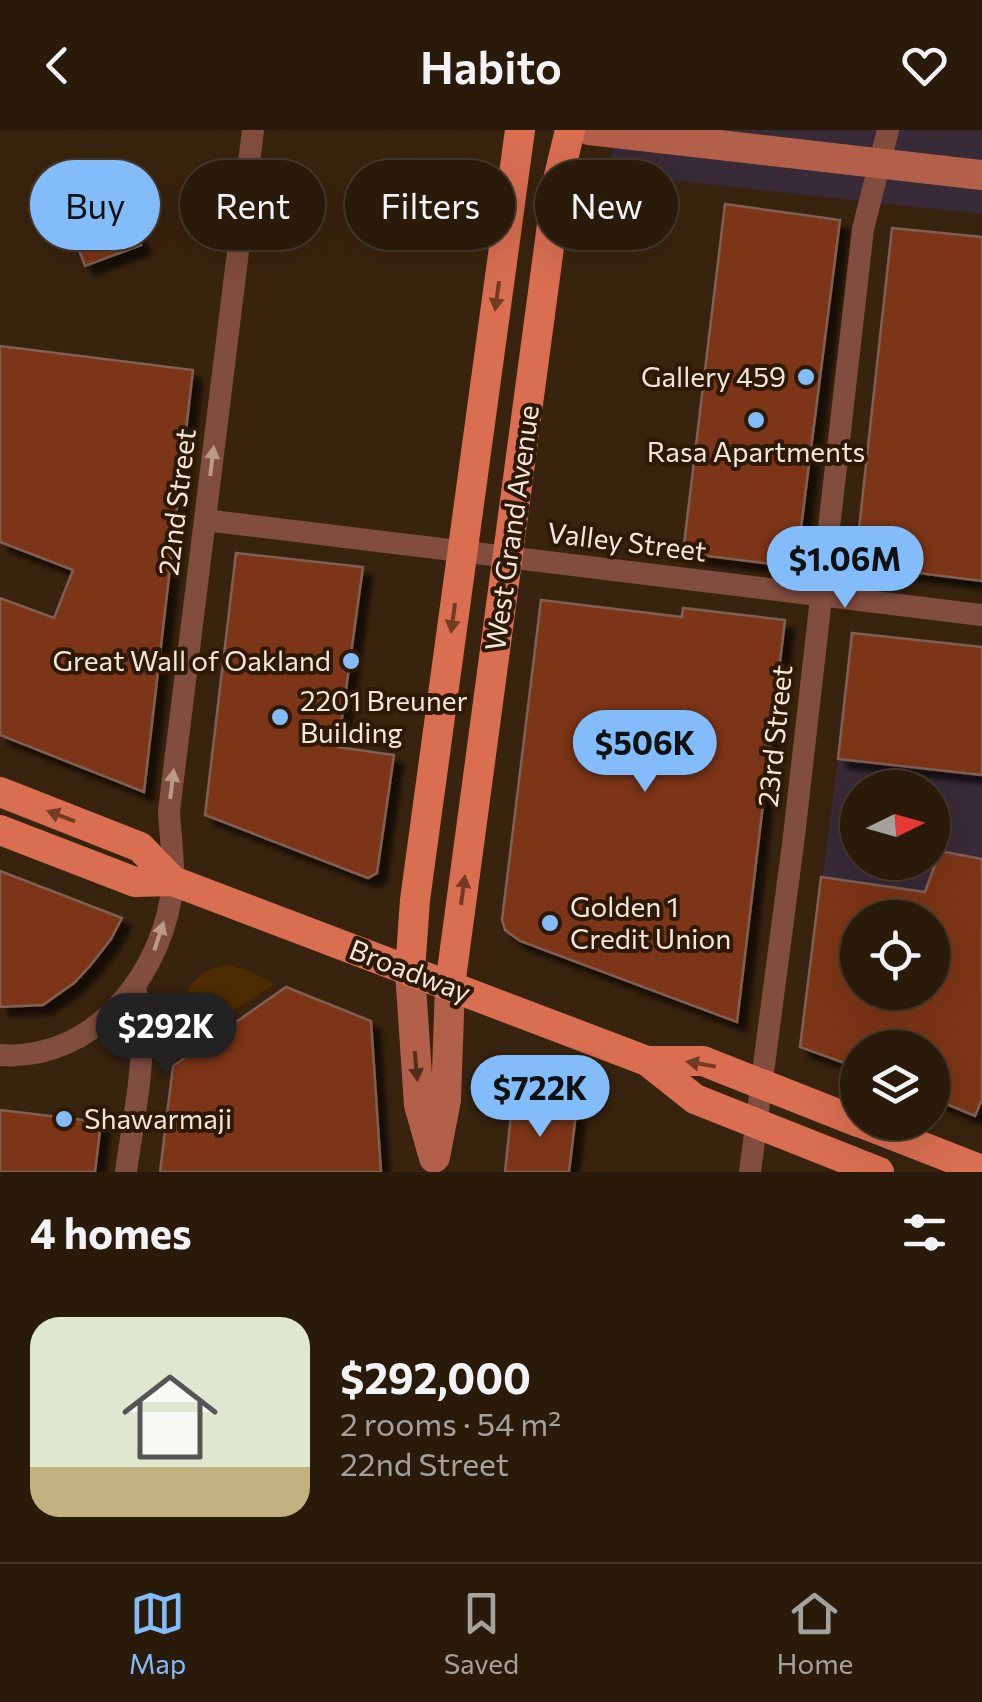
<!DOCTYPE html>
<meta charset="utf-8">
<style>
:root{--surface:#2a1a0a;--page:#322313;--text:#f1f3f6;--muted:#a5a19c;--line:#46382b;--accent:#82bcfa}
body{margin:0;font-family:Commissioner,sans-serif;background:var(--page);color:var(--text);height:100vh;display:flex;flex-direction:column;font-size:38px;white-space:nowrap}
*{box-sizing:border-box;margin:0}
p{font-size:32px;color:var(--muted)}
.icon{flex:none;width:55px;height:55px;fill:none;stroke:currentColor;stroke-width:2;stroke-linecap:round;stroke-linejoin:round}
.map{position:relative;height:1042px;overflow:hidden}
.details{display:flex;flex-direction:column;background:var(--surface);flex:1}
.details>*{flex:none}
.top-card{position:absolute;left:30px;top:30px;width:922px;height:90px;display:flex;gap:20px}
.needle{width:65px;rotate:85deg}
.buttons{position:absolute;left:840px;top:640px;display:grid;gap:20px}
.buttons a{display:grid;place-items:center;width:110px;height:110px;border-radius:50%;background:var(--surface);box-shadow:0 10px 40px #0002,0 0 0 2px var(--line);font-size:50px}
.price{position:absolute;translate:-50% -85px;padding:0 22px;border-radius:35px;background:var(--accent);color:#111;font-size:32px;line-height:65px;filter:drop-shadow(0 2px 5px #0008)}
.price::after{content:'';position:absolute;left:50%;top:60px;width:30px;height:22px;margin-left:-15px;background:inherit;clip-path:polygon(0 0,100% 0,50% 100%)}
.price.current{background:#222;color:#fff}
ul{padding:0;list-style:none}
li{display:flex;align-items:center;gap:30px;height:250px;padding:0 30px}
li span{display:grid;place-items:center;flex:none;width:280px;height:200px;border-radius:30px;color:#555}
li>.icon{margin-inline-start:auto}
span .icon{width:120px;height:120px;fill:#fffc;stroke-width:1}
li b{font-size:42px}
h2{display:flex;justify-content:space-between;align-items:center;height:120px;padding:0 30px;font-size:42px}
.pill{padding:0 35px;border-radius:45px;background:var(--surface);box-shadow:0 10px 40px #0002,0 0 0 2px var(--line);font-size:35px;line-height:90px}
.pill.current{background:var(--accent);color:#111}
header{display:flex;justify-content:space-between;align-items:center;height:130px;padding:0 30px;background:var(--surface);font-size:45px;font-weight:600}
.menu{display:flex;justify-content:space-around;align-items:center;height:140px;border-top:2px solid var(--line);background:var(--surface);font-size:28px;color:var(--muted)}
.menu a{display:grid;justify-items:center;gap:5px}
.menu .current{color:var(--accent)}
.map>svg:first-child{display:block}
.commercial{fill:#382a37;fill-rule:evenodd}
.green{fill:#4f2b00}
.building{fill:#7b3419;stroke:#806055;stroke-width:2.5;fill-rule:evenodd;filter:url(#shadow)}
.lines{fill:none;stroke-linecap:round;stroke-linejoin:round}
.street{stroke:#814d3f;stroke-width:22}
.secondary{stroke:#b3604a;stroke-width:30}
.primary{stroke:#d96e51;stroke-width:30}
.oneway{fill:#723b23}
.oneway2{fill:#ba9a8c}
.oneway3{fill:#552e1a}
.poi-dot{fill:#82bcfa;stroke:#2d1905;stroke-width:4}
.labels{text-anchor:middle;stroke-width:8;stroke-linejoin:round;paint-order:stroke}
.poi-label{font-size:28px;fill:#f4e6da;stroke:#2d1905;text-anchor:start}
.street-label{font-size:28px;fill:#f4e6da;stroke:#2d1905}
</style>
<header><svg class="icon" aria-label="back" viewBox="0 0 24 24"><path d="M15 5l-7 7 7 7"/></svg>Habito<svg class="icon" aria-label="heart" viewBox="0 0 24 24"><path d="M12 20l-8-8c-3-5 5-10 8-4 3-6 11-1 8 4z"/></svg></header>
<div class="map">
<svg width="982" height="1042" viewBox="0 0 982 1042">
<defs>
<filter id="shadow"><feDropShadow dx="9" dy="9" stdDeviation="2.5" flood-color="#0009"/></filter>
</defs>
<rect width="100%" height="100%" fill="#38230e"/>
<g class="commercial">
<polygon points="618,0 982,0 982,84 607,43"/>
<path d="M838,629L982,645V988L933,968L932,918H858L857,938L800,917ZM858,658H932V732H858ZM858,788H932V862H858Z"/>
</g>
<path class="green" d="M229,835L252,842L274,854L172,920C179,882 183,839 229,835Z"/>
<g class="building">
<polygon points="117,51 141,115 85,136 61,72"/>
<polygon points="725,74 840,90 796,437 683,423"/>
<polygon points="892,98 982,107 982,451 855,435"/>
<polygon points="0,216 193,240 144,662 0,605 0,468 54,488 73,440 0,412"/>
<polygon points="236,423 363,437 338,617 394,625 377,743 368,748 205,685"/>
<polygon points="541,470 682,487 683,478 785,490 737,892 520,811 505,800 502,790"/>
<polygon points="852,503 982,517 982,645 838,629"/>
<path d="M940,721L982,729V969L975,986L932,968V918H858V938L800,917L821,747L925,762ZM858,788H932V862H858Z"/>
<polygon points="0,741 122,788 111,809 90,836 74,853 43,875 0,877"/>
<polygon points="286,857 371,891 381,1042 160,1042 173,936"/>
<polygon points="512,975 576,983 569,1042 505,1042"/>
<polygon points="0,980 101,992 95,1042 0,1042"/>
</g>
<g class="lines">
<g class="street">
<polyline points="205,390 982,485"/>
<path d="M0,925C96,932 166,840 173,751C174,728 170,703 169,681L253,0"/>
<path d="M126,1042C134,981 151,918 135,857"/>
<polyline points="750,1042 794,706 863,99 888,0"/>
</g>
<g class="secondary">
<polyline points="589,0 982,45"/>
<polyline points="410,841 419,975 434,1028"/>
<polyline points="435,1027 446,970 450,856"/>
</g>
<g class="primary">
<polyline points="0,662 140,717 173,751"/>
<polyline points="0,700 135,752 173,751 647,931 695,969 879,1042"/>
<polyline points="410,841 415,770 520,0"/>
<polyline points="450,856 558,50 570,0"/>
<polyline points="647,931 703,931 858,992"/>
<polyline points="859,992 982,1040"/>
</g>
</g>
<defs><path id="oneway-solid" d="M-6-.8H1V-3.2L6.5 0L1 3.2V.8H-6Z" transform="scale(2.5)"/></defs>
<g class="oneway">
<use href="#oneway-solid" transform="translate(497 166) rotate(98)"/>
<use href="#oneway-solid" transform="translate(453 488) rotate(98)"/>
<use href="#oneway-solid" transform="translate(61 686) rotate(-159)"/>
<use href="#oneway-solid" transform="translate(463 760) rotate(-82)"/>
<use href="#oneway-solid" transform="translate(701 934) rotate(-170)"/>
</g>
<g class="oneway2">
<use href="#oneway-solid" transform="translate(212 331) rotate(-83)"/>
<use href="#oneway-solid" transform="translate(172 654) rotate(-83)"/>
<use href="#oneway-solid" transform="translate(159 806) rotate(-72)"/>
</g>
<use class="oneway3" href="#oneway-solid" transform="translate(416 936) rotate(85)"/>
<g class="poi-dot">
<circle cx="806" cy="247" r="10"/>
<circle cx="756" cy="290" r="10"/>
<circle cx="351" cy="531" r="10"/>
<circle cx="280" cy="587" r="10"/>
<circle cx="550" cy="793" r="10"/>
<circle cx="64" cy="989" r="10"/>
</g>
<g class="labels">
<g class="poi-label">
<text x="786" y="257" text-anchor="end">Gallery 459</text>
<text x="756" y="332" text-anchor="middle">Rasa Apartments</text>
<text x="331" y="541" text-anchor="end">Great Wall of Oakland</text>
<text x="300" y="581">2201 Breuner<tspan x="300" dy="32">Building</tspan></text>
<text x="570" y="787">Golden 1<tspan x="570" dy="32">Credit Union</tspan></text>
<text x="84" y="999">Shawarmaji</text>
</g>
<g class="street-label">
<text transform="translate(177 372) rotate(-83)" y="10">22nd Street</text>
<text transform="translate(512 398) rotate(-82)" y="10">West Grand Avenue</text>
<text transform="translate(627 412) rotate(7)" y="10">Valley Street</text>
<text transform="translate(775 606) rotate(-84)" y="10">23rd Street</text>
<text transform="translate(410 841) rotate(21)" y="10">Broadway</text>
</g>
</g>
</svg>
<div class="buttons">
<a><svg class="needle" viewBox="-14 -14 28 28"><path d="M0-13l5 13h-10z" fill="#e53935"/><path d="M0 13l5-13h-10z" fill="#a5a19c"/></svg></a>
<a><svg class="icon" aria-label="locate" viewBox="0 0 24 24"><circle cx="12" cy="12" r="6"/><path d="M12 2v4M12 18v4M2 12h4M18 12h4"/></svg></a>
<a><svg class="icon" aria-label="layers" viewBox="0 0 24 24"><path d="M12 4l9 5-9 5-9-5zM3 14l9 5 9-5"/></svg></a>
</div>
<b class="price" style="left:845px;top:481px">$1.06M</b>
<b class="price" style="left:645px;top:665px">$506K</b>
<b class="price current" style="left:166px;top:948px">$292K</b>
<b class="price" style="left:540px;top:1010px">$722K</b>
<div class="top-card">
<a class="pill current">Buy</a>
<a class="pill">Rent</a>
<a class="pill">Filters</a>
<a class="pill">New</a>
</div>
</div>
<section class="details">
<h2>4 homes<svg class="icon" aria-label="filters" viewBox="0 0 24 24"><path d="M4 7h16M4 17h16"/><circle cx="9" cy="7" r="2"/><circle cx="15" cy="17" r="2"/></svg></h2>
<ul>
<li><span style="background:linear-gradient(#dfe7d0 75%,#c2b280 0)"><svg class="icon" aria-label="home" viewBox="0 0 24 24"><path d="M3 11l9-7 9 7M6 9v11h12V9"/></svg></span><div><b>$292,000</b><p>2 rooms · 54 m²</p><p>22nd Street</p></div></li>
</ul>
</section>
<nav class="menu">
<a class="current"><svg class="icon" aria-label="map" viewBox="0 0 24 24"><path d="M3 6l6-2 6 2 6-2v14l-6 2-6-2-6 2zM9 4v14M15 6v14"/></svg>Map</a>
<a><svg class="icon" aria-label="saved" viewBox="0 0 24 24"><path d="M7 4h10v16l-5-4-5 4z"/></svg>Saved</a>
<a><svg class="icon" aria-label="home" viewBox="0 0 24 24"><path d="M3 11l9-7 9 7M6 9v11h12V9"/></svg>Home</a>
</nav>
